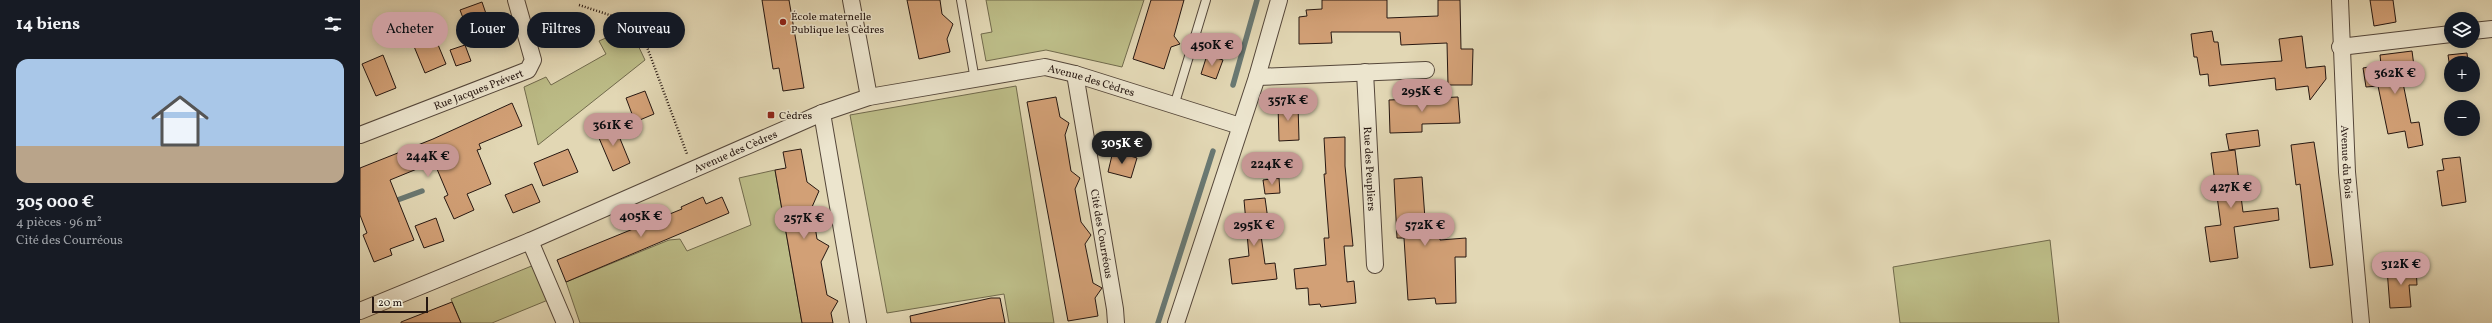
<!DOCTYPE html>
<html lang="fr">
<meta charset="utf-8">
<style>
:root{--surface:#171b24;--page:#20242c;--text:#f1f3f6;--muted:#9ea1a6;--line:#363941;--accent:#c59692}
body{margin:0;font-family:Vollkorn,serif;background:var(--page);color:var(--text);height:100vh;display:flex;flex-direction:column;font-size:15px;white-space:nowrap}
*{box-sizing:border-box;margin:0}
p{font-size:13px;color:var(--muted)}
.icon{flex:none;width:22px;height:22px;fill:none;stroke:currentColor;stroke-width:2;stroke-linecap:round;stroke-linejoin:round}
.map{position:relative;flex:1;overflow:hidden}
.details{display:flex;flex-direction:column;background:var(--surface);width:360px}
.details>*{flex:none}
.guide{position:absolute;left:12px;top:12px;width:380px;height:36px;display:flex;gap:8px}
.controls{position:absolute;left:2084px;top:12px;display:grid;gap:8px}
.controls a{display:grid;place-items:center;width:36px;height:36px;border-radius:50%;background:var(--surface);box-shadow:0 2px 10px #0003;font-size:20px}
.scale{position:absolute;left:12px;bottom:10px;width:56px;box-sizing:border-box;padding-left:4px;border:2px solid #261711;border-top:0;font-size:11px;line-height:14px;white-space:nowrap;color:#261711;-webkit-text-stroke:3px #ece5ce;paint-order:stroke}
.price{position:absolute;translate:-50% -34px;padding:0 9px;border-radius:14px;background:var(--accent);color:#111;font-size:13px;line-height:26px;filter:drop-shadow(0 1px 2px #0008)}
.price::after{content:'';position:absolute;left:50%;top:24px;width:12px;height:9px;margin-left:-6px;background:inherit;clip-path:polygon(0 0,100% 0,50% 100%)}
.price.active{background:#222;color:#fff}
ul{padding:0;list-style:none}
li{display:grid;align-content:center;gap:8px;height:212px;padding:0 16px}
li+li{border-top:1px solid var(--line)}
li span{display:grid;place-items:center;height:124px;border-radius:12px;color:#555}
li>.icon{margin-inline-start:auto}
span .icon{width:72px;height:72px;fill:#fffc;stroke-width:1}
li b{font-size:17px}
h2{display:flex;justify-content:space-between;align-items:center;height:48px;padding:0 16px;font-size:17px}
.chip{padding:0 14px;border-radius:18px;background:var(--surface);box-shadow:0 2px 10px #0003;font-size:14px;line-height:36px}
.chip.active{background:var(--accent);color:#111}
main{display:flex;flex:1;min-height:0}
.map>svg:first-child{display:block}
.green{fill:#bcbc87;stroke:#716a4c}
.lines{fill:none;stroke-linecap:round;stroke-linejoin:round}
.stream{stroke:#697872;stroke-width:5.5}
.building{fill:#d2a076;stroke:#261711}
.service-casing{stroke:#55473a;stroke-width:10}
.minor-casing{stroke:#55473a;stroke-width:18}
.path{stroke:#261711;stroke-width:2.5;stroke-dasharray:1 2;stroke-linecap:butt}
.service{stroke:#ece5ce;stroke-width:8}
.minor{stroke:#ece5ce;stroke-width:16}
.poi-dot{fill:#8f2418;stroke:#ece5ce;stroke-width:1.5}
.labels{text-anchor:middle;stroke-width:3;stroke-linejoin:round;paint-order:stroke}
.poi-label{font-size:11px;fill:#261711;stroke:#ece5ce;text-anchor:start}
.street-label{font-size:11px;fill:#261711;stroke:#ece5ce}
</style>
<main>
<section class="details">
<h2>14 biens<svg class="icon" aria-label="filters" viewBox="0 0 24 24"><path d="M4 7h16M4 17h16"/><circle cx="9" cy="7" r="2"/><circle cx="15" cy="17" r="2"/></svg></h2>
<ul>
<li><span style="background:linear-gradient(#a9c7e8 70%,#b9a48a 0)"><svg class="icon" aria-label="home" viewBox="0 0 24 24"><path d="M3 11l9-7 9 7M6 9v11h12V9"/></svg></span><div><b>305 000 €</b><p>4 pièces · 96 m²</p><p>Cité des Courréous</p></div></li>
</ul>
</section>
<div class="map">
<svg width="2132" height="323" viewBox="0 0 2132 323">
<rect width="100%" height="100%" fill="#e2d7b4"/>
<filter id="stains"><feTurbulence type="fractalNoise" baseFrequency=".005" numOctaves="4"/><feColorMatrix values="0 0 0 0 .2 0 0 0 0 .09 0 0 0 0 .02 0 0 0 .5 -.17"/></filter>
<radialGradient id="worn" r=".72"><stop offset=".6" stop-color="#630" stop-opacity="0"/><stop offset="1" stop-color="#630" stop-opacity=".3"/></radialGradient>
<g class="green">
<polygon points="626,0 784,0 762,67 686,50 626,61 621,34 632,32"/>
<polygon points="266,29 274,37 285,60 178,145 164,87 186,77 191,85 246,54 239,41"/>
<polygon points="656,86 694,323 649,323 644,294 527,313 490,115"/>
<polygon points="415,170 442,323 220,323 206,282 309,240 320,239 327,251 391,225 379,178"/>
<polygon points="1690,240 1699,323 1540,323 1533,267"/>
<polygon points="174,265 188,300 132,323 101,323 91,299"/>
</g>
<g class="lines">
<g class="stream">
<polyline points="873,85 897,0"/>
<polyline points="32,202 62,191"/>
<polyline points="798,323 853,151"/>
</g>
</g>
<g class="building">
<polygon points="402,0 429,0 444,88 423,91 419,68 413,69"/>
<polygon points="547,0 580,0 582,14 593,24 587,39 590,52 559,59"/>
<polygon points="791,0 824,0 814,36 820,44 811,47 804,69 773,59"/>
<polygon points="962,0 1027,0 1027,18 1078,16 1078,0 1100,0 1101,49 1113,49 1112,85 1088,85 1087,43 1041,45 1040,32 971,32 972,43 939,44 939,17 947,16 946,10 962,9"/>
<polygon points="2010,0 2033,0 2036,22 2014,26"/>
<polygon points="122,2 133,34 112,42 100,10"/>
<polygon points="1852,31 1854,42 1858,42 1861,65 1922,61 1919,39 1942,36 1946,68 1965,66 1966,79 1950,100 1948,86 1916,90 1915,78 1849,86 1848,74 1840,75 1837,57 1834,57 1831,34"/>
<polygon points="74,35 86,64 65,73 53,44"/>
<polygon points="105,45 111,61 96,66 90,50"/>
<polygon points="2052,51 2054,66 2040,68 2051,123 2059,122 2063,145 2048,148 2045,131 2028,134 2018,86 2006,87 2003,68 2021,65 2020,55"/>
<polygon points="2107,53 2108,63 2091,63 2091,75 2088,55"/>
<polygon points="23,55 36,88 16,96 2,64"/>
<polygon points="847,55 863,60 856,79 841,74"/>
<polygon points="285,91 294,114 275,122 266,98"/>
<polygon points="696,97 700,117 709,123 705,135 711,171 720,178 715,189 721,222 731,235 725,244 733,283 742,288 735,298 738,316 708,321 667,102"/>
<polygon points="1098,97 1100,123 1062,124 1062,132 1030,133 1029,100"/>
<polygon points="152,103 162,126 119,144 121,149 117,150 131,184 107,194 114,210 94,219 84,197 88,195 74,162 30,180 54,240 30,249 32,255 14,262 3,235 7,233 0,215 0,168 73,139"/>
<polygon points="938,104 939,140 919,141 918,105"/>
<polygon points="254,124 270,163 253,171 236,131"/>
<polygon points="1898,130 1900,146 1869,150 1866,134"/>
<polygon points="985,137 985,166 993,246 984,246 987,282 994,281 996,303 961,307 960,304 949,305 948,288 936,289 934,269 966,265 964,238 969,238 964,174 966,174 964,138"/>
<polygon points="1954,142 1973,265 1950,268 1940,184 1936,185 1931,145"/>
<polygon points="208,149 218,172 183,186 174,163"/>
<polygon points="441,149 447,182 459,191 452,207 457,239 469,246 461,262 467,295 478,301 471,313 473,323 442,323 415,170 426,168 423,152"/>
<polygon points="1875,150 1883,212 1918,208 1919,220 1874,227 1878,258 1850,262 1845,227 1861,225 1851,153"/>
<polygon points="753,151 777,158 771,178 748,172"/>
<polygon points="2100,157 2106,202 2082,206 2077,171 2084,170 2082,159"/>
<polygon points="1062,177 1065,219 1079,219 1080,240 1106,238 1106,257 1095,257 1096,303 1076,304 1075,298 1048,300 1044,238 1037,238 1034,179"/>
<polygon points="919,178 920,193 905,194 903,180"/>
<polygon points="172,184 180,202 153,213 145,195"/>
<polygon points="343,197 346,204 362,197 369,213 206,282 197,260 322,209 321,207"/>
<polygon points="905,198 909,227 900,228 905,264 915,263 917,279 872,284 869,259 889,256 884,200"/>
<polygon points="76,218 84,241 64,248 55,226"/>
<polygon points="2056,267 2057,285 2049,285 2051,307 2030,308 2027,269"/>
<polygon points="631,298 640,298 645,323 551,323 550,316"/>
<polygon points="92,302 101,323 41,323 41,322"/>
</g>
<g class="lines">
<defs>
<g id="service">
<polyline points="601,0 615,80"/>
<polyline points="814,106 846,0"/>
</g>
<g id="minor">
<polyline points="491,0 509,97"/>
<path id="s1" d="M1980,0L1987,172L2001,323"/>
<polyline points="2113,31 2132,29"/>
<polyline points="1980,47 2091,34"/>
<path id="s2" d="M1005,72L1015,265"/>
<path id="s3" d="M715,74L755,309L756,323"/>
<polyline points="897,77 1066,70"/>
<polyline points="462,113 498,323"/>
<path id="s4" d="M0,135L168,70L173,60L156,0"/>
<polyline points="170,241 205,323"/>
<path id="s5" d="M0,311L170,241L462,113L509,97L685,67L715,74L880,126"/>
<polyline points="816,323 897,77 919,0"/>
</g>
</defs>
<use href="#service" class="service-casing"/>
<use href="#minor" class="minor-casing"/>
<polyline class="path" points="219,5 274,23 287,47 327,154"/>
<use href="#service" class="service"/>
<use href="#minor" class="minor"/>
</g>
<g class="poi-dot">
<circle cx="423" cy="22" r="4"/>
<rect x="407" y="111" width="8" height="8" rx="2"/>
</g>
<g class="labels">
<g class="poi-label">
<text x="431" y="20">École maternelle<tspan x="431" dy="13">Publique les Cèdres</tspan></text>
<text x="419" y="119">Cèdres</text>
</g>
<g class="street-label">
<text dy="4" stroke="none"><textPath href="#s5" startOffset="779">Avenue des Cèdres</textPath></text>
<text dy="4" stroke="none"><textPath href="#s4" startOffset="127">Rue Jacques Prévert</textPath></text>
<text dy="4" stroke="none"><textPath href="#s5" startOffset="408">Avenue des Cèdres</textPath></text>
<text dy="4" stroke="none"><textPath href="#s1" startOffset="162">Avenue du Bois</textPath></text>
<text dy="4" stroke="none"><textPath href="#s2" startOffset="97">Rue des Peupliers</textPath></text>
<text dy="4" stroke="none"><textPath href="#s3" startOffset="162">Cité des Courréous</textPath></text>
</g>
</g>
<rect width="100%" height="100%" filter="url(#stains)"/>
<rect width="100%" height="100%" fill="url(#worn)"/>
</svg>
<div class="controls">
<a><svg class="icon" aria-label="layers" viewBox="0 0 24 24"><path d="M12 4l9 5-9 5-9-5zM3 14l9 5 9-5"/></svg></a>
<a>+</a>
<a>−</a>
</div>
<div class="scale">20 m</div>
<b class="price" style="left:852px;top:67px">450K €</b>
<b class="price" style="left:2035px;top:95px">362K €</b>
<b class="price" style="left:1062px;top:113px">295K €</b>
<b class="price" style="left:928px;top:122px">357K €</b>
<b class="price" style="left:253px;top:147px">361K €</b>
<b class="price active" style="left:762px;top:165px">305K €</b>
<b class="price" style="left:68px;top:178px">244K €</b>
<b class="price" style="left:912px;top:186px">224K €</b>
<b class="price" style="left:1871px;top:209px">427K €</b>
<b class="price" style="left:281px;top:238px">405K €</b>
<b class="price" style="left:444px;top:240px">257K €</b>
<b class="price" style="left:894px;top:247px">295K €</b>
<b class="price" style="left:1065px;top:247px">572K €</b>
<b class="price" style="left:2041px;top:286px">312K €</b>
<div class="guide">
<a class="chip active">Acheter</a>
<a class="chip">Louer</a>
<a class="chip">Filtres</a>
<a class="chip">Nouveau</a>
</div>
</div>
</main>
